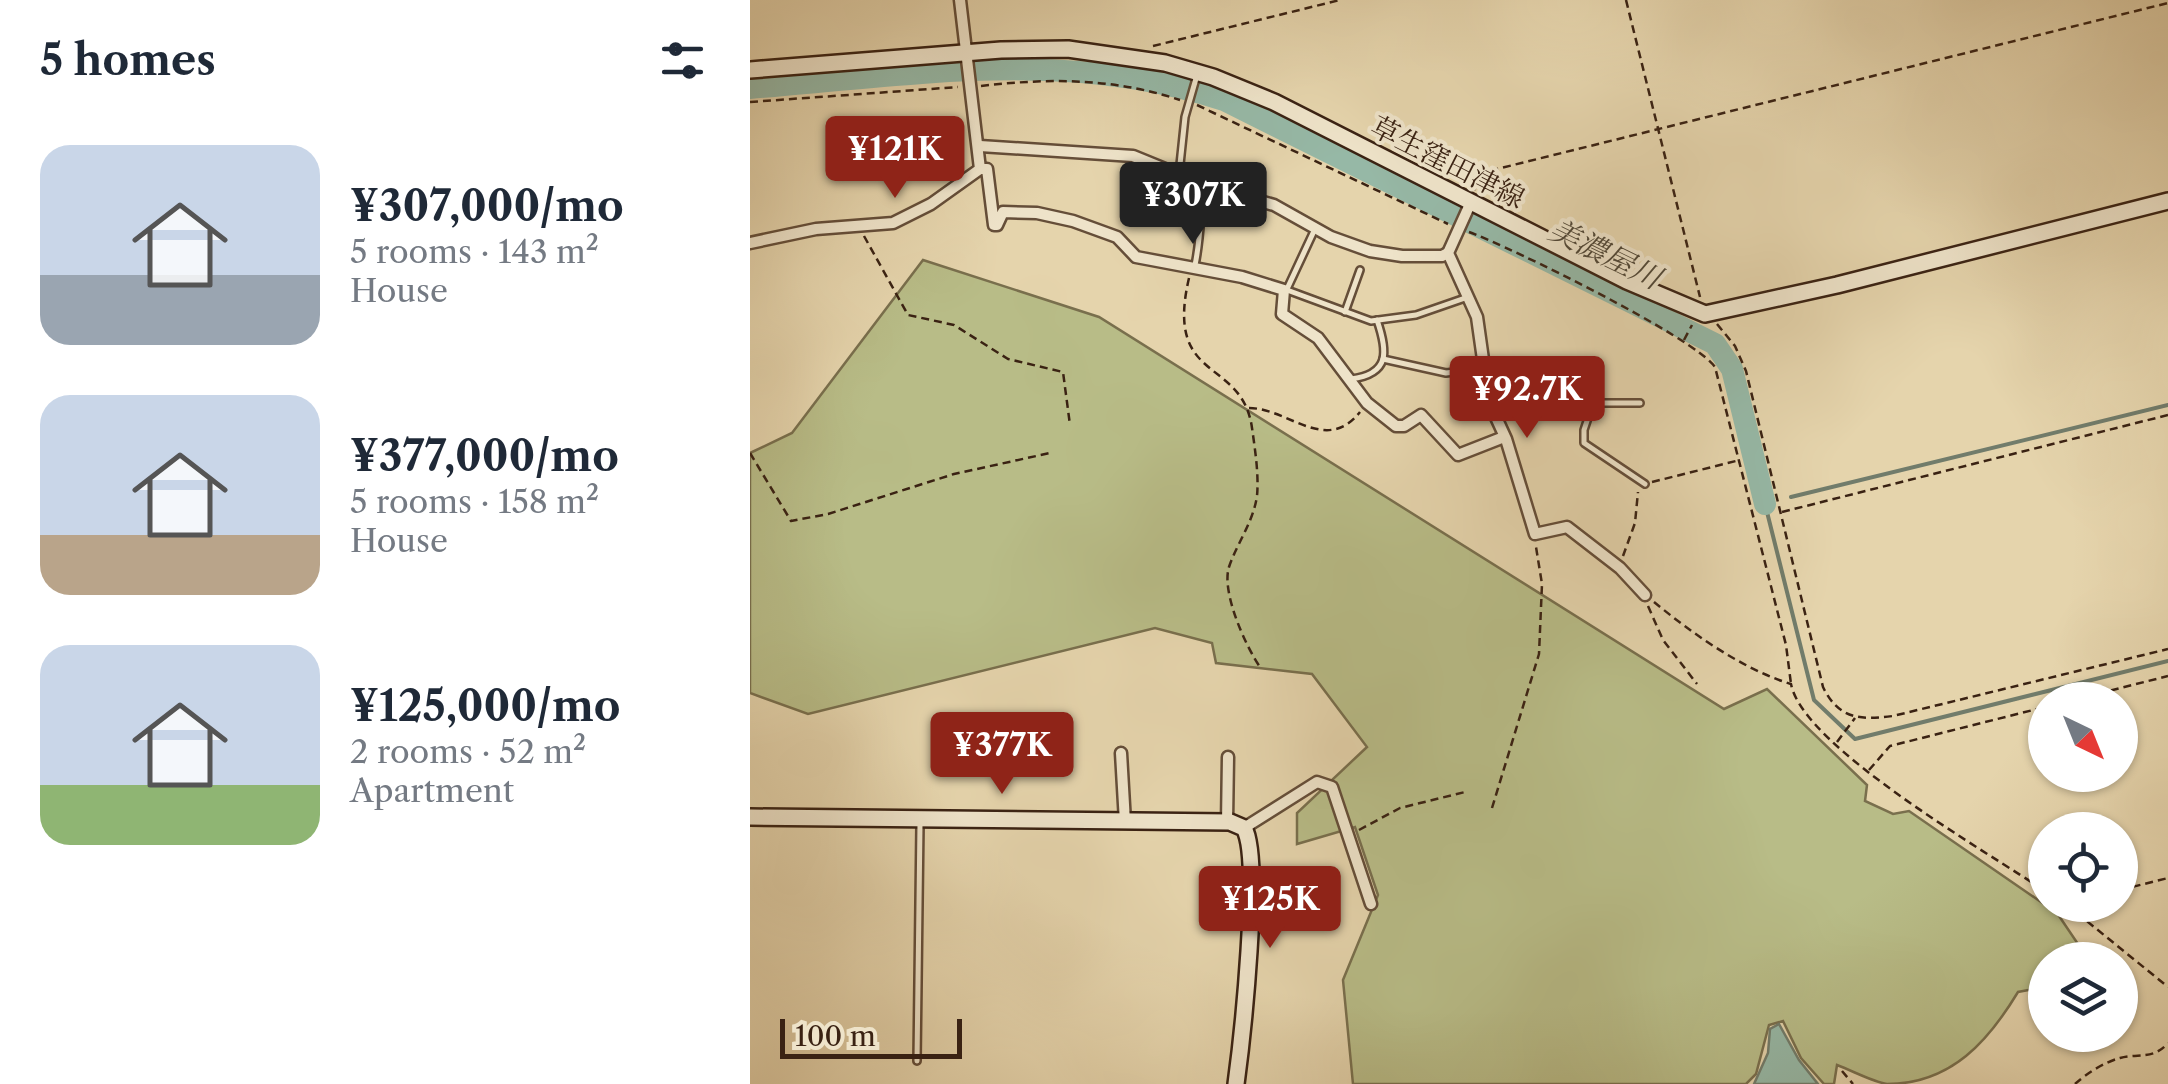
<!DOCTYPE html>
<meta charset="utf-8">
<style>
:root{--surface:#fff;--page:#f6f6f7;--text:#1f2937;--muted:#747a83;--accent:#8f2418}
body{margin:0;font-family:"Libre Caslon Text","Noto Serif JP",serif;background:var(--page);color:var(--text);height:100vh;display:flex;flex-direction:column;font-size:38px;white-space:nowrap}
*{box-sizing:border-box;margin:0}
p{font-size:32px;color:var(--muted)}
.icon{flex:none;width:55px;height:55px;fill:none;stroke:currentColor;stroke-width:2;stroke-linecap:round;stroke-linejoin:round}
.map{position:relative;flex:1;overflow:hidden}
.side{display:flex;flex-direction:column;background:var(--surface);width:750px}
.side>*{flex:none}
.needle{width:65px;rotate:137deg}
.fabs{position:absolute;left:1278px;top:682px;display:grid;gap:20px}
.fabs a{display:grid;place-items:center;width:110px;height:110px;border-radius:50%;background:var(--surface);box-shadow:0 2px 8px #0004;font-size:50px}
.scale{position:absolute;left:30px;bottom:25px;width:182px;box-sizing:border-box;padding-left:10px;border:5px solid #3a2213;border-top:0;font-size:28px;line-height:35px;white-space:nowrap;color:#3a2213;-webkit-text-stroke:8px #eee3c9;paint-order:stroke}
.price{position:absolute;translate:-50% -85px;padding:0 22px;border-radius:10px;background:var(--accent);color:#fff;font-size:32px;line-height:65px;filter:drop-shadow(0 2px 5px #0008)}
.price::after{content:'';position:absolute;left:50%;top:60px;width:30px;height:22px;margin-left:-15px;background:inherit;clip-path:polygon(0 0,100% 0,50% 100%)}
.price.current{background:#222;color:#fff}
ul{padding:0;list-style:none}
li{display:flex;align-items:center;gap:30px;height:250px;padding:0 40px}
li span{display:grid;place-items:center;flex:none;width:280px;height:200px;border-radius:30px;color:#555}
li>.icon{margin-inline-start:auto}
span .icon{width:120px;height:120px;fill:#fffc;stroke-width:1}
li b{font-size:42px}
h2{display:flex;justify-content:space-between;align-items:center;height:120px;padding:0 40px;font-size:42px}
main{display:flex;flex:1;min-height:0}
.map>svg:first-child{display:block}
.green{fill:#b8bc87;stroke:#796f4d;stroke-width:2.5}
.water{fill:#96b8a6;stroke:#717c6b;stroke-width:2.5}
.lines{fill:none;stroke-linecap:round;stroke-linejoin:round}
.stream{stroke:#717c6b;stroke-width:4}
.river{stroke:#96b8a6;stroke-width:22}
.lane-casing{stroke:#654e39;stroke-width:10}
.street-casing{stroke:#654e39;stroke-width:15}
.secondary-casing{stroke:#3a2213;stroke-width:20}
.path{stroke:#3a2213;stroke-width:2.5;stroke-dasharray:8 5;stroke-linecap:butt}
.lane{stroke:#eee3c9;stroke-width:5}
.street{stroke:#eee3c9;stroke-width:10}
.secondary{stroke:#eee3c9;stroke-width:15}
.labels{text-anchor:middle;stroke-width:8;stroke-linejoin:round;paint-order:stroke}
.street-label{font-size:28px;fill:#3a2213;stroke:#eee3c9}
.water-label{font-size:30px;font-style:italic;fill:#514838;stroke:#eee3c9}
</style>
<main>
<section class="side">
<h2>5 homes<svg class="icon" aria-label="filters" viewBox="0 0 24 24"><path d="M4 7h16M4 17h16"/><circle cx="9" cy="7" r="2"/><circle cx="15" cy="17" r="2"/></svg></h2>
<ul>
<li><span style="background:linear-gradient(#c9d6e8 65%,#9aa5b1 0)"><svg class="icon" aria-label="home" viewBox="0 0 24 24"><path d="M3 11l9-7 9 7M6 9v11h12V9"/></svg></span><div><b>¥307,000/mo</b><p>5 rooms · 143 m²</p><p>House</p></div></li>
<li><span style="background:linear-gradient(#c9d6e8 70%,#b9a48a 0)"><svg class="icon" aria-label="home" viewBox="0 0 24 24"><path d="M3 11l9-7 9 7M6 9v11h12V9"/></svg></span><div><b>¥377,000/mo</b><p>5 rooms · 158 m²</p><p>House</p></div></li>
<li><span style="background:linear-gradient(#c9d6e8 70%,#8fb573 0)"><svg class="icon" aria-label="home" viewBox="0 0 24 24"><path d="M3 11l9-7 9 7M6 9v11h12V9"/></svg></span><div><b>¥125,000/mo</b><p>2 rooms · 52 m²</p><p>Apartment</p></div></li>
</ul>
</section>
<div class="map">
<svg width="1418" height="1084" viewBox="0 0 1418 1084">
<rect width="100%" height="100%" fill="#e5d4ac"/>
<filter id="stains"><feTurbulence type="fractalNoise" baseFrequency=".002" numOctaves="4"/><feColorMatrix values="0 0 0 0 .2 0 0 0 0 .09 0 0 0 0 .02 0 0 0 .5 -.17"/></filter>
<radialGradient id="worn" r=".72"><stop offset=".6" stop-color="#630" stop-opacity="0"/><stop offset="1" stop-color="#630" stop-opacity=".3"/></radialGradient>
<path class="green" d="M173,260L349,317L974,709L1017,689L1117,785L1115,801L1143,814L1159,811L1307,913L1328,944L1318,960H1295V987L1268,992C1239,1040 1202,1084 1137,1084C1123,1082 1103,1071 1087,1065L1084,1084H1074L1051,1058L1033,1021L1019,1025L1006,1074L996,1084H603L593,980L628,895L605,827L547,844V813L617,747L562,674L466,663L462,643L405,628L58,714L0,693V453L42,433Z"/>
<polygon class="water" points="1029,1024 1049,1060 1068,1084 1004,1084 1018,1053 1020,1029"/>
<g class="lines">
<g class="stream">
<polyline points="1041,497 1418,405"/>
<polyline points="1021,502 1015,504 1064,700 1105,739 1418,661"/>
</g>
<path class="river" d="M0,88C161,75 317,48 474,100L965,344L982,369L1015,504"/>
<defs>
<g id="lane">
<polyline points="429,174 435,117 447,75"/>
<path d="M445,265C451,237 450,213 454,185"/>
<polyline points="537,289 564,231"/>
<polyline points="537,290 621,321 666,315 718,297"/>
<polyline points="595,312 610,270"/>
<polyline points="633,359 696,373 782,363 840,367 843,403 834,430 834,443 895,484"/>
<path d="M601,379C640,374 638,352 627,320"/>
<polyline points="843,403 890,403"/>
<polyline points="167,1061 170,824"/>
</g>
<g id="street">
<polyline points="230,146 383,156 454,185 524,205 581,237 620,251 652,256 692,256 698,253"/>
<polyline points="230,169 237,169 244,225 247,225 253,212 287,213 323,221 367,237 386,257 492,277 534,290 532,314 568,338 617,403 646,426 654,426 671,415 708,455 754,437"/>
<polyline points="721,202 698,253 727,317 739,402 756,439 785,534 817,527 870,568 895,595"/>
<polyline points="0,243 66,229 143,223 181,204 230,169 210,0"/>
<polyline points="371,753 375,822"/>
<polyline points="477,822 478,757"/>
<polyline points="494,828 567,782 582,787 621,904"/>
</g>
<g id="secondary">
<polyline points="0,70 251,50 318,49 415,63 463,77 524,102 877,281 955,314 1087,285 1418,201"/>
<path d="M0,817L480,822L494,828C512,859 492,1040 486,1084"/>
</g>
</defs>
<use href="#lane" class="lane-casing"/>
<use href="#street" class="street-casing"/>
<use href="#secondary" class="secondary-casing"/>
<g class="path">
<polyline points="876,0 950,297"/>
<polyline points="403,46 590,0"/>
<path d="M231,86C299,78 364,78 430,100"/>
<polyline points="0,102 208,87"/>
<polyline points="447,105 698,224"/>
<polyline points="724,190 738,171 747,169 1418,3"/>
<path d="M719,232C760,247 944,337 965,367L1036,645L1041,684"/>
<polyline points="114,236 158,315 204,325 258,359 313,372 320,425"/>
<path d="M439,278C414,385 492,356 502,428C505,449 509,475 507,496C503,523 487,543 479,567C471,592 496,647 510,667"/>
<path d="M967,324L985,346L996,371L1073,687C1089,720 1111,720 1143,716L1418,649"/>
<polyline points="934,340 942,325"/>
<path d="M499,408C538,408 576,455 610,412"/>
<polyline points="0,453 41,521 78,514 204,474 300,453"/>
<polyline points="902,482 986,461"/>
<polyline points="1032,512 1418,415"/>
<polyline points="873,556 885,523 888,492"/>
<path d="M904,602C943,634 992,669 1041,684C1053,747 1239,853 1295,891"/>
<polyline points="898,606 913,640 947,684"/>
<polyline points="1323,700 1418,676"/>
<polyline points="1087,742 1105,718"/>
<polyline points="1119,770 1140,746 1295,707"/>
<polyline points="742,808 789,654 792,584 786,547"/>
<polyline points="609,830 650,808 715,792"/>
<polyline points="1370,890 1418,878"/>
<polyline points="1317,905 1418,987"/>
<polyline points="1092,1071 1103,1084"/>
<path d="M1325,1084C1337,1073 1355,1062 1370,1058C1390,1053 1403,1060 1418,1043"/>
</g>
<use href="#lane" class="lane"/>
<use href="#street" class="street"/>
<use href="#secondary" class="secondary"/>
</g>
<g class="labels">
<g class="street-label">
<text transform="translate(698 162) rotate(27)" y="10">草生窪田津線</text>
</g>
<g class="water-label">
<text transform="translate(855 254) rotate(26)" y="10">美濃屋川</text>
</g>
</g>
<rect width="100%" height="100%" filter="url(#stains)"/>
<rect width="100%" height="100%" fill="url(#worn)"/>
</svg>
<div class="fabs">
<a><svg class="needle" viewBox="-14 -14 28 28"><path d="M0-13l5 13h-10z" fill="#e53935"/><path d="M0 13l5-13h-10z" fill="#747a83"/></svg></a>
<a><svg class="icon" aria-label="locate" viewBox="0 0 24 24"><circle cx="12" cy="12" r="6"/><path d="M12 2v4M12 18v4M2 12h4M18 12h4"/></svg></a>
<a><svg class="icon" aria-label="layers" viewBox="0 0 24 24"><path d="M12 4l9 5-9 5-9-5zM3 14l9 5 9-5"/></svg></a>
</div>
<div class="scale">100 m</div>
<b class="price" style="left:145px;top:201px">¥121K</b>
<b class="price current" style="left:443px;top:247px">¥307K</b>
<b class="price" style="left:777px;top:441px">¥92.7K</b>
<b class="price" style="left:252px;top:797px">¥377K</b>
<b class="price" style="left:520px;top:951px">¥125K</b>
</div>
</main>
